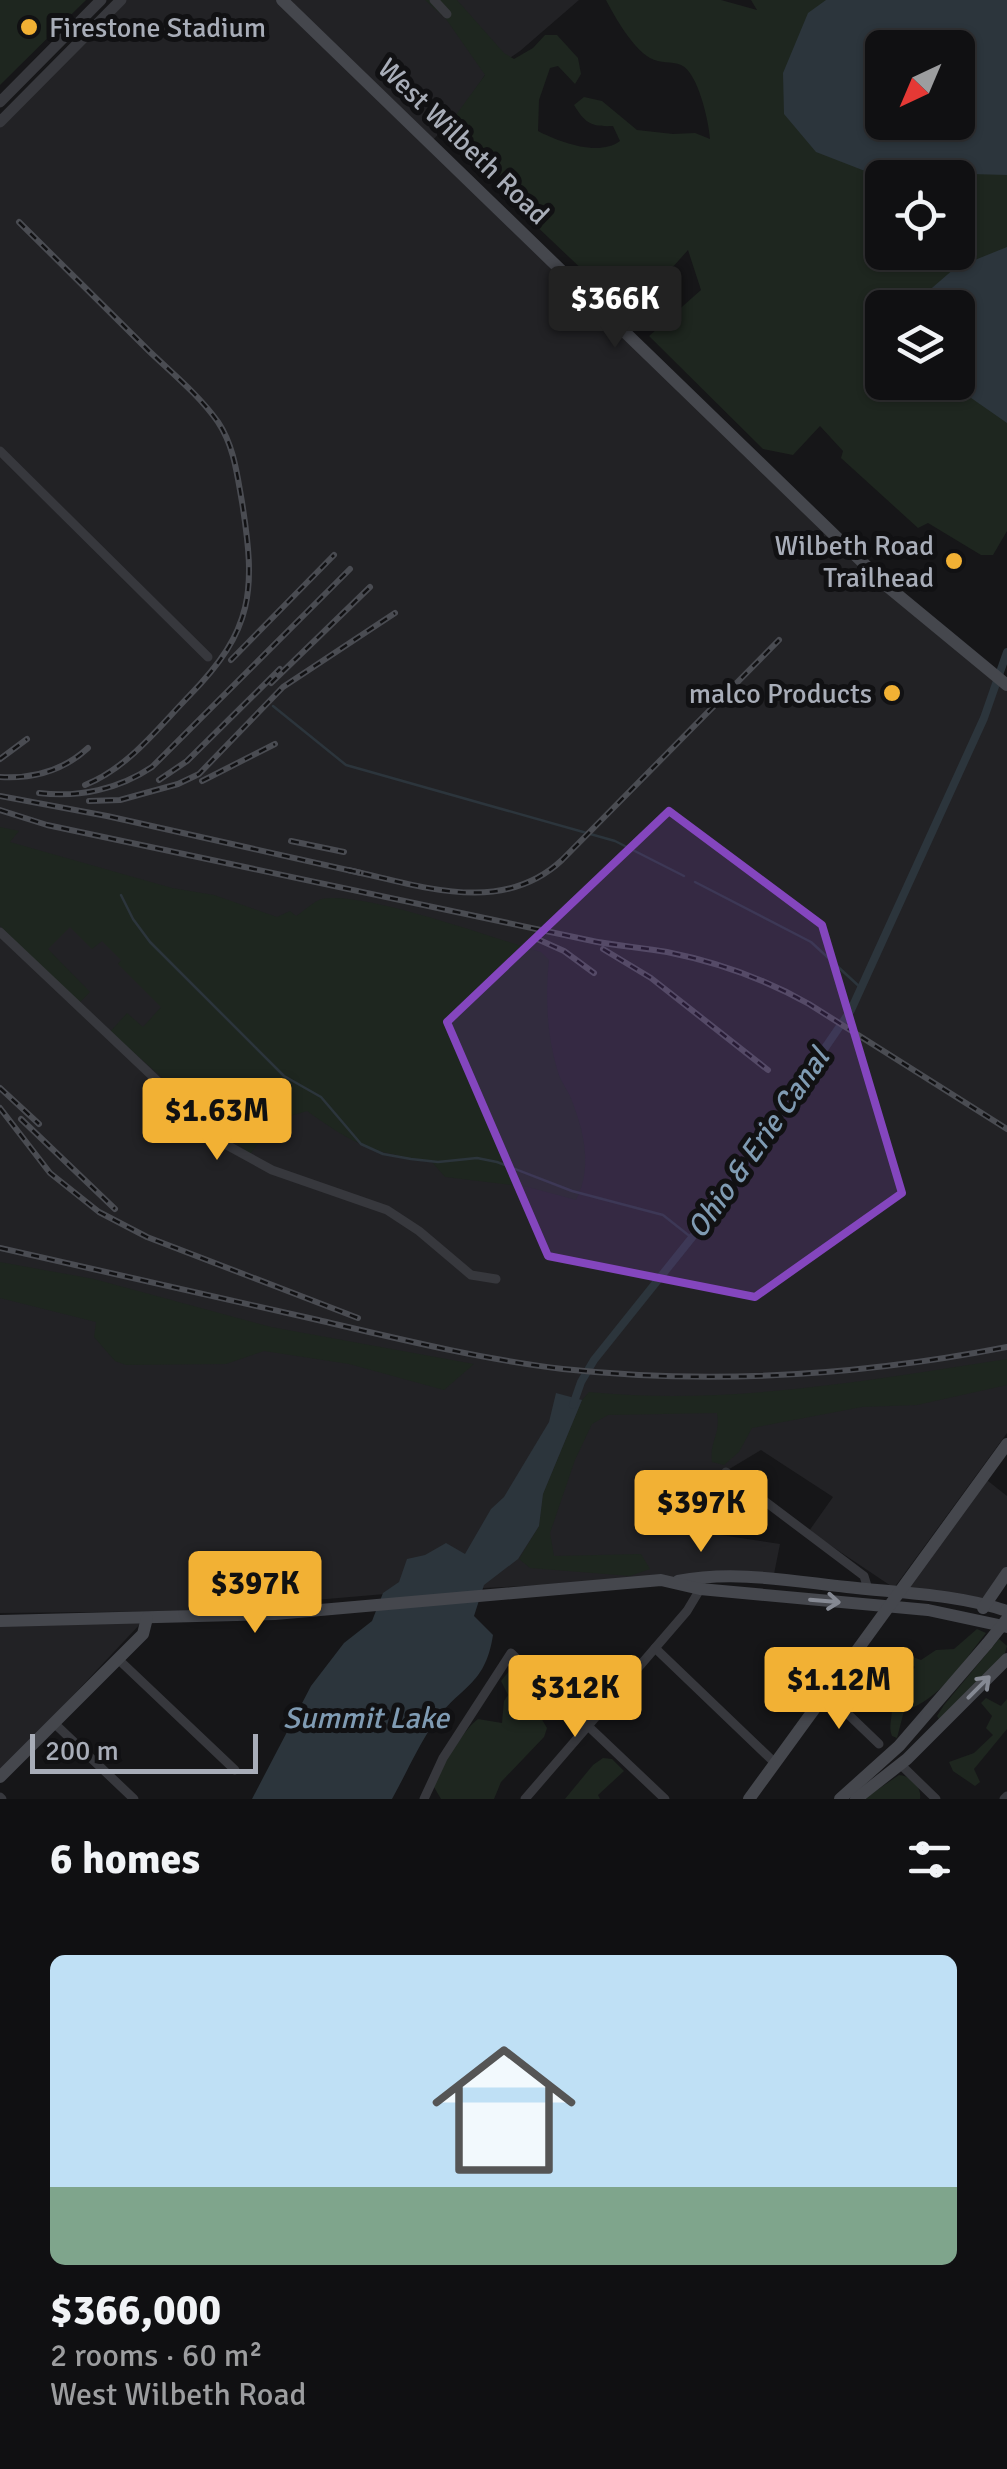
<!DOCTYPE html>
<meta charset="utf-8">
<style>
:root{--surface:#101012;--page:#19191b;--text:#f1f3f6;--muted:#9c9d9f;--line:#303032;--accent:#f2b134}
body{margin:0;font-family:Signika,sans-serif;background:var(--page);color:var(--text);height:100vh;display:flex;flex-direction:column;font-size:38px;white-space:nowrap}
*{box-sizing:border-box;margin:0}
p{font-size:32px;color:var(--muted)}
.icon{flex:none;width:55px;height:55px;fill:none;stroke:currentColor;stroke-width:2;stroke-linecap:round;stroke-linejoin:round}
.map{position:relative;height:1799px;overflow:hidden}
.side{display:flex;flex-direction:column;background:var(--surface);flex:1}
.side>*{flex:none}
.needle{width:65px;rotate:224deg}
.buttons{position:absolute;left:865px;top:30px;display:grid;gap:20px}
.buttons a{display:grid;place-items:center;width:110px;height:110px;border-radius:15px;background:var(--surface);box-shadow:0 2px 8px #0004,0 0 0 2px var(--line);font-size:50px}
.scale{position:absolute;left:30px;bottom:25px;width:228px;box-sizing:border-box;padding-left:10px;border:5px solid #a8adb8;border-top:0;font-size:28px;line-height:35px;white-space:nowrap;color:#a8adb8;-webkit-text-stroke:8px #111113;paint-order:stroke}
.price{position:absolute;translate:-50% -85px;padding:0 22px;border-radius:10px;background:var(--accent);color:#111;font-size:32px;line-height:65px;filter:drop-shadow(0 2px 5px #0008)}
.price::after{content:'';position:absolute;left:50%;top:60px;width:30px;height:22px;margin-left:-15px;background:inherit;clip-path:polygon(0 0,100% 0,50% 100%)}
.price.current{background:#222;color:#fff}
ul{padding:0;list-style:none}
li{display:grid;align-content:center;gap:20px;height:530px;padding:0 50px}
li span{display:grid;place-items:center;height:310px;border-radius:15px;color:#555}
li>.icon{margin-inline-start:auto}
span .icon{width:180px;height:180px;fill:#fffc;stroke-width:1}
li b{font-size:42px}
h2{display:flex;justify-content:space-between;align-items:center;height:120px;padding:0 50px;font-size:42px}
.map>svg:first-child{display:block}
.built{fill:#222225}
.green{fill:#1e261f;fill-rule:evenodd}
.water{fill:#2c353c;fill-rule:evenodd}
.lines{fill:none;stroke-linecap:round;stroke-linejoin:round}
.stream{stroke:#2c353c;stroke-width:2.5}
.canal{stroke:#2c353c;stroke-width:8}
.minor{stroke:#37383d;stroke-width:9}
.tertiary{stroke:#37383d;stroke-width:11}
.secondary{stroke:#45474d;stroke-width:12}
.rail-casing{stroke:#4a4c52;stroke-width:6}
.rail{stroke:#111113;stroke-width:2.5;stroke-dasharray:8;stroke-linecap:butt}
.secondary-bridge{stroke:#45474d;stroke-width:12}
.oneway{stroke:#858993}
.marked{fill:#8446be;fill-opacity:0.2;stroke:#8446be;stroke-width:8;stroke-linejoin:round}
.poi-dot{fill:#f2b134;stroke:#111113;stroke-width:4}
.labels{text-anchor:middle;stroke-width:10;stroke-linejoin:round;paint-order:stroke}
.poi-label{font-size:28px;fill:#a8adb8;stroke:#111113;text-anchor:end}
.street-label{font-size:28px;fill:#a8adb8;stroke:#111113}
.water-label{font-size:30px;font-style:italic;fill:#7f9bb3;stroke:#111113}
</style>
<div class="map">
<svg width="1007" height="1799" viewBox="0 0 1007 1799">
<rect width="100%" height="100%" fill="#161618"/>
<g class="built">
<polygon points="121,0 579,0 520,51 485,75 460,112 430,143 881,580 1007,686 1007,1433 894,1588 809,1531 833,1497 761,1450 716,1477 714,1534 780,1544 774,1574 420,1591 188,1611 0,1613 0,122"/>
<polygon points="983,1477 1007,1496 1007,1573 984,1604 900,1592"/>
<polygon points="142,1622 1,1772 0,1772 0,1625"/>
</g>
<g class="green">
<polygon points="0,0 86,0 0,85"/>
<path d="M425,0H457L504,53L514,59L533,48L545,35H557L578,58L581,74L575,84L558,66L550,68L539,100L538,131C559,142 599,157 620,141L613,126C591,127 585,123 574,105L584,97L602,101L637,130L673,134L695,133L710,139C709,122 698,72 681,65C672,61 660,64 650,58C632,47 616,19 606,0H721L757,10L751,0H1007V531L993,555H981L928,523L918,528L841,458L843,451L820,426L793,455L763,449L649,336L701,290L688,250L630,315L509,200L501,188L499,167L470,142L453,143L445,130L485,75L446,19ZM882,48H958V122H882ZM882,178H958V252H882ZM882,308H958V382H882Z"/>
<path d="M0,827L19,831L10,842L172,888L214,895L277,917L290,911L296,916C304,911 314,901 322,899C362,890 496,939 541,952L549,960C545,998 547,1039 559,1075C562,1083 567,1089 570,1096C584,1130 593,1167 576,1200L528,1187L445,1177L431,1161C373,1153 354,1145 307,1111L277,1120L250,1154L110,1032L127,1013L143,1027L161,1007L118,964L121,960L102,941L92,949L70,927L48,949L90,992L79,1003L0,926Z"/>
<polygon points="0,1262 94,1279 271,1327 474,1364 444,1390 349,1364 264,1351 226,1364 126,1365 115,1361 94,1337 96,1322 0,1298"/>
<path d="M1007,1359V1385L917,1405L862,1407L752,1428L739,1452L724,1465L712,1462C709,1441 721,1435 717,1413L608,1415L592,1424L575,1460L550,1533L554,1556L641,1554L650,1569L630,1576L530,1568L519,1559L539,1526L543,1494L582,1400L589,1392C730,1406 868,1380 1007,1359Z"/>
<path d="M977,1629L986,1633C962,1663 941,1699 904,1711L897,1738L892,1736C887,1723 896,1713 889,1699L915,1667L903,1659L910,1656L921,1660L936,1650L954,1649Z"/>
<polygon points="999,1639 1007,1646 1005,1653 939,1719 937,1716 944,1705"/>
<path d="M513,1666L540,1686L530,1706L531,1715L541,1718L547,1728L544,1737L501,1782L494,1799H441L434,1787C441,1768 462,1731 478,1719L502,1723L504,1701L508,1695L501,1681Z"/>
<polygon points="986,1698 1001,1706 1007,1699 1007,1729 974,1769 980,1782 975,1786 953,1771 949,1762 974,1753 993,1735 986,1728 992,1716 981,1703"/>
<polygon points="603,1758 612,1759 624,1771 598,1795 600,1799 565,1799 593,1765"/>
<path d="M899,1775C911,1776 922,1787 920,1799H864Z"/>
</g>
<g class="water">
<path d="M826,0H1007V175L865,171L816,152L784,114L783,73L808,13ZM882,48H958V122H882Z"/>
<polygon points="1007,247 1007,423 964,393 929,383 958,382 958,308 910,307 955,268"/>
<path d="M556,1393L582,1400L543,1494L539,1526L518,1559L484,1585L474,1616L493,1635C485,1687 460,1685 434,1723C418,1746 406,1774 392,1799H252L311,1686L344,1643L372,1621L383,1593L399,1582L407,1559L425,1555L446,1543L465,1554L491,1509L504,1497L549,1422Z"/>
</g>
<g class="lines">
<g class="stream">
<polyline points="273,706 346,765 615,841 684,876"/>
<polyline points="695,882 811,942 861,988"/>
<polyline points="121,895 133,919 150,942 284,1076 321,1097 361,1144 383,1154 411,1159 438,1162 477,1158 497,1162 572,1191 663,1215 692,1238"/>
</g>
<polyline class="canal" points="573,1405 581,1382 594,1360 714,1210 851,1010 984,718 1007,652"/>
<g class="minor">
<polyline points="434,0 447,14"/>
<polyline points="0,451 208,657"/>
<polyline points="0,932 223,1143 272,1170 387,1210 419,1231 471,1275 496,1279"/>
<polyline points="726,1472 864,1576 868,1589"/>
<polyline points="655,1648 775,1763"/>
<polyline points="119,1660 235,1770"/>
<polyline points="826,1693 879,1744"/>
<polyline points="54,1723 134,1799"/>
<polyline points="900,1764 936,1799"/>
<polyline points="0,1797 2,1799"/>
<polyline points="424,1799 443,1758 511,1653 665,1799"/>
<polyline points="525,1799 687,1611 702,1586"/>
<polyline points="1004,1799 1007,1796"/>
</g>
<g class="tertiary">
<polyline points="0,102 101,0"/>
<polyline points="0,122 121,0"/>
</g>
<g class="secondary">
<polyline points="282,0 887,586 1007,685"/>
<path d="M678,1581C734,1570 791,1581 847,1587C900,1593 956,1594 1007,1611"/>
<polyline points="983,1608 1007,1573"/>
<polyline points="0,1621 275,1614 661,1580 700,1589 928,1610 1007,1627"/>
<polyline points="0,1777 143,1634 147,1618"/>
<polyline points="749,1799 1007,1444"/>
<polyline points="840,1799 899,1746 987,1644"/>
<polyline points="856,1799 907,1759 1007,1659"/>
</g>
<defs>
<g id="rail">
<path d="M19,222C62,265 106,308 149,351C172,373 199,395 218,422C234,446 237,474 242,502C256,590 254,630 189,696C157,729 128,768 85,785"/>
<polyline points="231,660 334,555"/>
<polyline points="271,683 370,587"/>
<polyline points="0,759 27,739"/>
<path d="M0,777C34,779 63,771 88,748"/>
<polyline points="159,780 187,761 280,669"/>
<polyline points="202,781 275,744"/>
<path d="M39,793C79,798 119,789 152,767L350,569"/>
<polyline points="0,796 107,816 361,873"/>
<polyline points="89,801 120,800 178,784 199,774 283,687 395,613"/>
<path d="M0,810L47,825L588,940C614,946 641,947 667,952C717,962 765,979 809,1004L1007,1129"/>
<polyline points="291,841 344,852"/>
<path d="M348,870C419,885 501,917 562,860L779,640"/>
<polyline points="535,938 564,951 594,973"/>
<polyline points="603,949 651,978 768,1070"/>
<polyline points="0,1088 39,1124"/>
<polyline points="0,1108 50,1173 99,1212 147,1237 358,1318"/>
<polyline points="21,1119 115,1209"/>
<path d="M0,1248C106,1272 212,1296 318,1320C399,1339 480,1359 563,1369C713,1385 859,1376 1007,1347"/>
</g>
</defs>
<use href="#rail" class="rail-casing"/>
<use href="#rail" class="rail"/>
<polyline class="secondary-bridge" points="987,1644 1007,1619"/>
</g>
<defs><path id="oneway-shaft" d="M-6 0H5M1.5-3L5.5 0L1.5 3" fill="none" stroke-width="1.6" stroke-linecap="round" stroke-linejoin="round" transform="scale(2.5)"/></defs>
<g class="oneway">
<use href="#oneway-shaft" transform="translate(825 1601) rotate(5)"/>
<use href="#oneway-shaft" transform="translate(979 1687) rotate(-45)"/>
</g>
<path class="marked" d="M669,811L822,925L902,1193L755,1297L548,1256L447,1022Z"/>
<g class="poi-dot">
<circle cx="29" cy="27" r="10"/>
<circle cx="954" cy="561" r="10"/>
<circle cx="892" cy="693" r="10"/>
</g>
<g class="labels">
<g class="poi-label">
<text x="49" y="37" text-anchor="start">Firestone Stadium</text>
<text x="934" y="555">Wilbeth Road<tspan x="934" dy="32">Trailhead</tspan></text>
<text x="872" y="703">malco Products</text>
</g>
<g class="street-label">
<text transform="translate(464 141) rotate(44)" y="10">West Wilbeth Road</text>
</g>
<g class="water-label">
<text transform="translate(758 1143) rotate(-55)" y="10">Ohio &amp; Erie Canal</text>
<text x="366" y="1728">Summit Lake</text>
</g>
</g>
</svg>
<div class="buttons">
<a><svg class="needle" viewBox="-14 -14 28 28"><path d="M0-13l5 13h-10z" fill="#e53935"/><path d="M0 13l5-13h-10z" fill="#9c9d9f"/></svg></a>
<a><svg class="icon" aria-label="locate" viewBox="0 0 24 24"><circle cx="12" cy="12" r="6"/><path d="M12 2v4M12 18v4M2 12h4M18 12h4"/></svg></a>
<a><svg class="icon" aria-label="layers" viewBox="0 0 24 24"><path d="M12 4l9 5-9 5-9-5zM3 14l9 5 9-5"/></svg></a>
</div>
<div class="scale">200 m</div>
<b class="price current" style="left:615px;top:351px">$366K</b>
<b class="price" style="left:217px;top:1163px">$1.63M</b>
<b class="price" style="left:701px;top:1555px">$397K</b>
<b class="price" style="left:255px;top:1636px">$397K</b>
<b class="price" style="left:839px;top:1732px">$1.12M</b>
<b class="price" style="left:575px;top:1740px">$312K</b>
</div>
<section class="side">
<h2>6 homes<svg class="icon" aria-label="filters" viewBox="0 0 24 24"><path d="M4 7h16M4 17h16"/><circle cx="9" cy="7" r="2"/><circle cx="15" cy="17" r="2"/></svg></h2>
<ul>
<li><span style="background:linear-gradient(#bfe0f5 75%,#7fa58c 0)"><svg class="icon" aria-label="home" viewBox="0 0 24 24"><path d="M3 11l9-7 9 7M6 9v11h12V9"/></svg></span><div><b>$366,000</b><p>2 rooms · 60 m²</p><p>West Wilbeth Road</p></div></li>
</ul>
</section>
